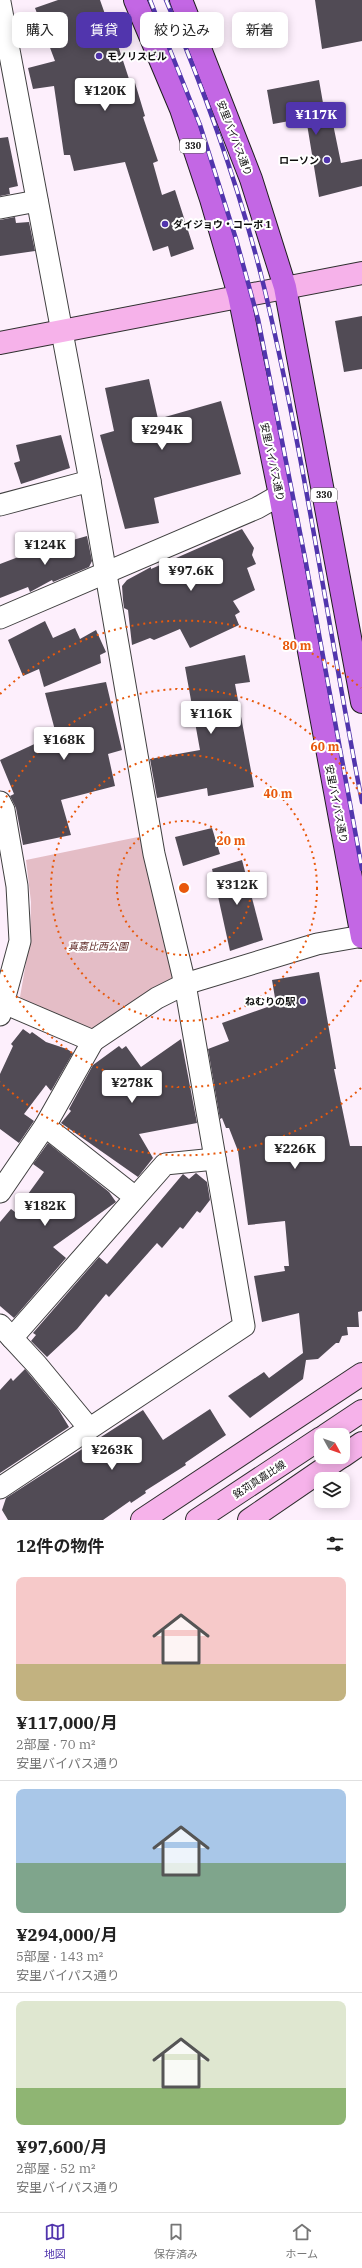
<!DOCTYPE html>
<html lang="ja">
<meta charset="utf-8">
<style>
:root{--surface:#fff;--page:#f6f6f6;--text:#222;--muted:#767676;--line:#e0e0e0;--accent:#5135ad}
body{margin:0;font-family:"IBM Plex Serif","Noto Sans JP",serif;background:var(--page);color:var(--text);height:100vh;display:flex;flex-direction:column;font-size:15px;white-space:nowrap}
*{box-sizing:border-box;margin:0}
p{font-size:13px;color:var(--muted)}
.icon{flex:none;width:22px;height:22px;fill:none;stroke:currentColor;stroke-width:2;stroke-linecap:round;stroke-linejoin:round}
.map{position:relative;height:1520px;overflow:hidden}
.sheet{display:flex;flex-direction:column;background:var(--surface);flex:1}
.sheet>*{flex:none}
.hud{position:absolute;left:12px;top:12px;width:338px;height:36px;display:flex;gap:8px}
.needle{width:26px;rotate:130deg}
.fabs{position:absolute;left:314px;top:1428px;display:grid;gap:8px}
.fabs a{display:grid;place-items:center;width:36px;height:36px;border-radius:8px;background:var(--surface);box-shadow:0 2px 10px #0003;font-size:20px}
.price{position:absolute;translate:-50% -34px;padding:0 9px;border-radius:4px;background:#fff;color:#222;font-size:13px;line-height:26px;filter:drop-shadow(0 1px 2px #0008)}
.price::after{content:'';position:absolute;left:50%;top:24px;width:12px;height:9px;margin-left:-6px;background:inherit;clip-path:polygon(0 0,100% 0,50% 100%)}
.price.active{background:var(--accent);color:#fff}
ul{padding:0;list-style:none}
li{display:grid;align-content:center;gap:8px;height:212px;padding:0 16px}
li+li{border-top:1px solid var(--line)}
li span{display:grid;place-items:center;height:124px;border-radius:8px;color:#555}
li>.icon{margin-inline-start:auto}
span .icon{width:72px;height:72px;fill:#fffc;stroke-width:1}
li b{font-size:17px}
h2{display:flex;justify-content:space-between;align-items:center;height:48px;padding:0 16px;font-size:17px}
.tag{padding:0 14px;border-radius:8px;background:var(--surface);box-shadow:0 2px 10px #0003;font-size:14px;line-height:36px}
.tag.active{background:var(--accent);color:#fff}
.menu{display:flex;justify-content:space-around;align-items:center;height:56px;border-top:1px solid var(--line);background:var(--surface);font-size:11px;color:var(--muted)}
.menu a{display:grid;justify-items:center;gap:2px}
.menu .active{color:var(--accent)}
.map>svg:first-child{display:block}
.green{fill:#e4bdc6}
.building{fill:#514b55}
.lines{fill:none;stroke-linecap:round;stroke-linejoin:round}
.street-casing{stroke:#404040;stroke-width:23}
.secondary-casing{stroke:#2f2f2f;stroke-width:24}
.highway-casing{stroke:#1e1e1e;stroke-width:24}
.street{stroke:#fff;stroke-width:21}
.secondary{stroke:#f6b2ea;stroke-width:22}
.highway{stroke:#c367e4;stroke-width:22}
.rail-casing{stroke:#5135ad;stroke-width:4.5}
.rail{stroke:#fff;stroke-width:3;stroke-dasharray:9;stroke-linecap:butt}
.ring{fill:none;stroke:#e8590c;stroke-width:2;stroke-dasharray:2 4}
.poi-dot{fill:#5135ad;stroke:#fff;stroke-width:1.5}
.labels{text-anchor:middle;stroke-width:4;stroke-linejoin:round;paint-order:stroke}
.shield{fill:#fff;stroke:#565656;stroke-width:1}
.shield-label{font-size:9px;font-weight:bold;fill:#0d0d0d}
.poi-label{font-size:10px;font-weight:bold;fill:#0d0d0d;stroke:#fff;text-anchor:start}
.street-label{font-size:10px;fill:#0d0d0d;stroke:#fff}
.park-label{font-size:10px;font-style:italic;fill:#5d2925;stroke:#fff}
.centre{fill:#e8590c;stroke:#fff;stroke-width:2}
.ring-label{font-size:12px;text-anchor:middle;font-weight:bold;fill:#e8590c;stroke:#fff;stroke-width:4;stroke-linejoin:round;paint-order:stroke}
</style>
<div class="map">
<svg width="362" height="1520" viewBox="0 0 362 1520">
<rect width="100%" height="100%" fill="#fdeffc"/>
<polygon class="green" points="143,836 174,972 171,981 94,1029 25,1005 20,997 30,939 31,902 26,860"/>
<g class="building">
<polygon points="58,0 100,0 111,31 113,30 129,79 135,83 145,116 143,117 158,161 153,163 162,195 175,190 194,249 171,257 168,246 153,251 125,162 74,171 70,155 64,155 54,86 33,89 28,68 55,61 35,8"/>
<polygon points="315,0 362,0 362,41 322,49"/>
<polygon points="319,80 327,126 333,124 341,163 362,159 362,186 319,197 306,118 273,124 267,90"/>
<polygon points="8,137 18,186 9,188 10,194 0,196 0,138"/>
<polygon points="15,217 16,223 29,222 35,251 0,256 0,220"/>
<polygon points="362,316 362,369 344,372 335,321"/>
<polygon points="149,379 158,419 221,401 241,474 154,498 159,523 125,529 100,435 114,431 105,388"/>
<polygon points="61,435 70,468 21,484 14,463 20,461 16,445"/>
<polygon points="242,529 254,548 252,555 256,564 247,568 255,590 233,601 240,612 235,615 239,625 190,648 180,629 154,640 150,638 132,645 128,610 124,608 123,600 122,586 127,580 151,567 151,569"/>
<polygon points="87,536 92,561 89,567 53,582 52,580 30,592 28,587 0,598 0,564 34,551"/>
<polygon points="45,621 53,638 75,628 80,639 96,630 106,652 100,655 101,663 44,687 39,669 23,676 8,640"/>
<polygon points="245,655 250,682 235,684 254,787 208,796 207,788 157,798 150,759 200,750 185,667"/>
<polygon points="106,682 122,750 108,754 115,786 61,800 71,835 23,845 16,808 10,796 14,794 0,760 56,734 45,693"/>
<polygon points="212,828 220,854 183,866 175,837"/>
<polygon points="242,860 263,940 230,951 212,869"/>
<polygon points="319,972 336,1069 334,1069 350,1146 362,1146 362,1311 358,1312 359,1327 347,1327 348,1335 342,1336 339,1343 336,1343 318,1359 306,1360 303,1379 250,1418 228,1396 264,1372 269,1378 303,1353 299,1313 262,1322 254,1276 285,1271 284,1266 289,1266 285,1221 248,1225 238,1151 229,1128 226,1128 222,1118 220,1119 208,1049 229,1041 222,1023 276,1004 272,980"/>
<polygon points="23,1029 30,1034 32,1032 46,1042 67,1049 73,1053 51,1091 46,1085 24,1114 34,1121 19,1143 0,1129 0,1074 13,1046 11,1044"/>
<polygon points="181,1039 197,1123 139,1134 153,1158 138,1177 61,1123 71,1111 69,1109 93,1065 119,1046 122,1049 126,1046 141,1067"/>
<polygon points="48,1143 109,1192 116,1202 53,1247 66,1258 14,1318 0,1306 0,1222 11,1209 15,1212 44,1172 33,1164"/>
<polygon points="196,1173 207,1182 210,1200 200,1213 197,1211 183,1229 180,1227 162,1248 157,1243 109,1297 106,1294 77,1329 47,1357 31,1341 36,1335 33,1333 99,1257 107,1264 183,1174 189,1179"/>
<polygon points="25,1369 58,1409 69,1427 0,1473 0,1390 11,1378 13,1381"/>
<polygon points="210,1409 226,1435 185,1463 186,1465 145,1491 146,1493 131,1503 130,1501 103,1520 8,1520 2,1510 6,1498 143,1410 163,1440"/>
</g>
<g class="lines">
<defs>
<g id="street">
<polyline points="0,2 90,481"/>
<polyline points="0,208 37,201"/>
<polyline points="0,505 90,481 154,854 185,984 244,1326 0,1488"/>
<polyline points="0,618 257,508 280,495"/>
<polyline points="0,802 4,810 17,886 20,941 0,1015"/>
<polyline points="4,1003 93,1041 157,998 185,984 317,944 362,936"/>
<polyline points="45,1126 135,1197"/>
<polyline points="0,1192 45,1126 93,1041"/>
<polyline points="0,1325 37,1365 89,1428"/>
<polyline points="12,1338 165,1164 215,1159"/>
</g>
<g id="secondary">
<polyline points="0,343 362,273"/>
<polyline points="326,1435 362,1411"/>
<polyline points="343,1456 362,1443"/>
<polyline points="142,1520 362,1374"/>
<polyline points="197,1520 321,1438"/>
<polyline points="249,1520 341,1457"/>
</g>
<g id="highway">
<polyline points="135,0 181,109 211,199 239,295 280,495 362,937"/>
<polyline points="181,0 251,179 285,287 362,702"/>
</g>
</defs>
<use href="#street" class="street-casing"/>
<use href="#secondary" class="secondary-casing"/>
<use href="#highway" class="highway-casing"/>
<use href="#street" class="street"/>
<use href="#secondary" class="secondary"/>
<use href="#highway" class="highway"/>
<defs>
<g id="rail">
<polyline points="150,0 200,125 236,239 258,319 305,558 362,869"/>
<path d="M166,0C206,94 241,192 265,291C305,460 329,632 362,802"/>
</g>
</defs>
<use href="#rail" class="rail-casing"/>
<use href="#rail" class="rail"/>
</g>
<g class="ring">
<circle cx="184" cy="888" r="67"/>
<circle cx="184" cy="888" r="133"/>
<path d="M361 980A200 200 0 0 1 1 968M1 808A200 200 0 0 1 361 796"/>
<path d="M361 1088A267 267 0 0 1 0 1082M0 694A267 267 0 0 1 361 688"/>
</g>
<g class="poi-dot">
<circle cx="99" cy="56" r="4"/>
<circle cx="327" cy="160" r="4"/>
<circle cx="165" cy="224" r="4"/>
<circle cx="303" cy="1001" r="4"/>
</g>
<g class="labels">
<g class="shield">
<rect x="180" y="139" width="26" height="14" rx="3"/>
<rect x="311" y="488" width="26" height="14" rx="3"/>
</g>
<g class="shield-label">
<text x="193" y="149">330</text>
<text x="324" y="498">330</text>
</g>
<g class="poi-label">
<text x="107" y="60">モノリスビル</text>
<text x="319" y="164" text-anchor="end">ローソン</text>
<text x="173" y="228">ダイジョウ・コーポ 1</text>
<text x="295" y="1005" text-anchor="end">ねむりの駅</text>
</g>
<g class="street-label">
<text transform="translate(235 138) rotate(69)" y="4">安里バイパス通り</text>
<text transform="translate(273 462) rotate(78)" y="4">安里バイパス通り</text>
<text transform="translate(337 804) rotate(79)" y="4">安里バイパス通り</text>
<text transform="translate(259 1479) rotate(-33)" y="4">銘苅真嘉比線</text>
</g>
<g class="park-label">
<text x="98" y="950">真嘉比西公園</text>
</g>
</g>
<circle cx="184" cy="888" r="6" class="centre"/>
<g class="ring-label">
<text x="297" y="650">80 m</text>
<text x="325" y="751">60 m</text>
<text x="278" y="798">40 m</text>
<text x="231" y="845">20 m</text>
</g>
</svg>
<div class="fabs">
<a><svg class="needle" viewBox="-14 -14 28 28"><path d="M0-13l5 13h-10z" fill="#e53935"/><path d="M0 13l5-13h-10z" fill="#767676"/></svg></a>
<a><svg class="icon" aria-label="layers" viewBox="0 0 24 24"><path d="M12 4l9 5-9 5-9-5zM3 14l9 5 9-5"/></svg></a>
</div>
<b class="price" style="left:105px;top:112px">¥120K</b>
<b class="price active" style="left:316px;top:136px">¥117K</b>
<b class="price" style="left:162px;top:451px">¥294K</b>
<b class="price" style="left:45px;top:566px">¥124K</b>
<b class="price" style="left:191px;top:592px">¥97.6K</b>
<b class="price" style="left:211px;top:735px">¥116K</b>
<b class="price" style="left:64px;top:761px">¥168K</b>
<b class="price" style="left:237px;top:906px">¥312K</b>
<b class="price" style="left:132px;top:1104px">¥278K</b>
<b class="price" style="left:295px;top:1170px">¥226K</b>
<b class="price" style="left:45px;top:1227px">¥182K</b>
<b class="price" style="left:112px;top:1471px">¥263K</b>
<div class="hud">
<a class="tag">購入</a>
<a class="tag active">賃貸</a>
<a class="tag">絞り込み</a>
<a class="tag">新着</a>
</div>
</div>
<section class="sheet">
<h2>12件の物件<svg class="icon" aria-label="filters" viewBox="0 0 24 24"><path d="M4 7h16M4 17h16"/><circle cx="9" cy="7" r="2"/><circle cx="15" cy="17" r="2"/></svg></h2>
<ul>
<li><span style="background:linear-gradient(#f6c9c9 70%,#c2b280 0)"><svg class="icon" aria-label="home" viewBox="0 0 24 24"><path d="M3 11l9-7 9 7M6 9v11h12V9"/></svg></span><div><b>¥117,000/月</b><p>2部屋 · 70 m²</p><p>安里バイパス通り</p></div></li>
<li><span style="background:linear-gradient(#a9c7e8 60%,#7fa58c 0)"><svg class="icon" aria-label="home" viewBox="0 0 24 24"><path d="M3 11l9-7 9 7M6 9v11h12V9"/></svg></span><div><b>¥294,000/月</b><p>5部屋 · 143 m²</p><p>安里バイパス通り</p></div></li>
<li><span style="background:linear-gradient(#dfe7d0 70%,#8fb573 0)"><svg class="icon" aria-label="home" viewBox="0 0 24 24"><path d="M3 11l9-7 9 7M6 9v11h12V9"/></svg></span><div><b>¥97,600/月</b><p>2部屋 · 52 m²</p><p>安里バイパス通り</p></div></li>
</ul>
</section>
<nav class="menu">
<a class="active"><svg class="icon" aria-label="map" viewBox="0 0 24 24"><path d="M3 6l6-2 6 2 6-2v14l-6 2-6-2-6 2zM9 4v14M15 6v14"/></svg>地図</a>
<a><svg class="icon" aria-label="saved" viewBox="0 0 24 24"><path d="M7 4h10v16l-5-4-5 4z"/></svg>保存済み</a>
<a><svg class="icon" aria-label="home" viewBox="0 0 24 24"><path d="M3 11l9-7 9 7M6 9v11h12V9"/></svg>ホーム</a>
</nav>
